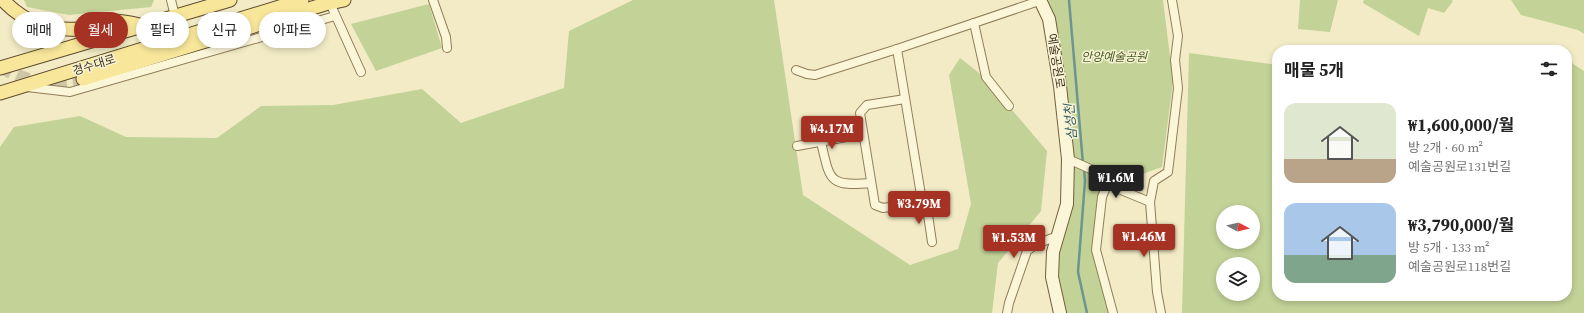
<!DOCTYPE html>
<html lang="ko">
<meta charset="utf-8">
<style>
:root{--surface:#fff;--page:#f6f6f6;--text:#222;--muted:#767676;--accent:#a53222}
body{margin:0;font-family:"Source Serif 4","Noto Sans KR",serif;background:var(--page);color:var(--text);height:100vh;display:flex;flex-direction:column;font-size:15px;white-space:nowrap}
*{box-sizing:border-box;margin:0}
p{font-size:13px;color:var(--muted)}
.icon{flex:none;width:22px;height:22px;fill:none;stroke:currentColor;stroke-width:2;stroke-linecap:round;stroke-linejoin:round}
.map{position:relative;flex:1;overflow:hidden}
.sheet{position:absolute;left:1272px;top:45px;width:300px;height:256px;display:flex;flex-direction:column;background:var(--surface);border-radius:16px;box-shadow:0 2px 6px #0003}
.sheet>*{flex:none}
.top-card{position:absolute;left:12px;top:12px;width:380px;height:36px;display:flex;gap:8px}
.needle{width:26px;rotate:97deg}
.controls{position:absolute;left:1216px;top:205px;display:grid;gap:8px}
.controls a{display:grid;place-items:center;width:44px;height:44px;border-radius:50%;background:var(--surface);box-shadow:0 2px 6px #0003;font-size:20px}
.price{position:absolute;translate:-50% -34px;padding:0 9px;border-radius:4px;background:var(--accent);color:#fff;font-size:13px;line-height:26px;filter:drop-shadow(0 1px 2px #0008)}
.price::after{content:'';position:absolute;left:50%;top:24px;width:12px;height:9px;margin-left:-6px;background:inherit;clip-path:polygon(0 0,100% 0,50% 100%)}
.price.current{background:#222;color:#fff}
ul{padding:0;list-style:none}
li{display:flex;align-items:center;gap:12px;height:100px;padding:0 12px}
li span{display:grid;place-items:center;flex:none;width:112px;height:80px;border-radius:12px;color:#555}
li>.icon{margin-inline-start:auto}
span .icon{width:48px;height:48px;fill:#fffc;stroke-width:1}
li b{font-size:17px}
h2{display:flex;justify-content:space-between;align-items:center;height:48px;padding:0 12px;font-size:17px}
.chip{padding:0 14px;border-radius:18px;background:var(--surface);box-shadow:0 2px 6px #0003;font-size:14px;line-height:36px}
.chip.current{background:var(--accent);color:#fff}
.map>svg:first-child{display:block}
.green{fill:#c3d297;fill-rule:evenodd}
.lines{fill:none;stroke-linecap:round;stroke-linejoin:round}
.stream{stroke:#6c9590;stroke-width:2.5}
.primary-tunnel{stroke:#cec6a4;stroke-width:13;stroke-dasharray:13 6;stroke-linecap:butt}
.street-casing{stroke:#907d58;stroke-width:10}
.secondary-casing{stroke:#725e3b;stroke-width:14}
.primary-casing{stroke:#5d4a2d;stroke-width:15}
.street{stroke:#fcf6d9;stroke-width:8}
.secondary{stroke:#fcf6d9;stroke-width:12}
.primary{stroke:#f8e79a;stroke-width:13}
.labels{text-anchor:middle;stroke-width:3;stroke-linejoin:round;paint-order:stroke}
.park-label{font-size:12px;font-style:italic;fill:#465d22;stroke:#f9f3d5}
.street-label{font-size:12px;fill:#3e321e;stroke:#f9f3d5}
.water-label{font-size:13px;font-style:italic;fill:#2c5c5f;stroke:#f9f3d5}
</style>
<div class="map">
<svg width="1584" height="313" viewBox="0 0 1584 313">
<rect width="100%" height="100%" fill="#f2ebc5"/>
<g class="green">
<polygon points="24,0 154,0 151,7 69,15 27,7"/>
<polygon points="633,0 774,0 803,195 910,265 958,249 971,204 949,75 960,58 984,77 1047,151 1041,211 998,263 992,313 0,313 0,147 14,127 80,116 126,137 217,138 261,106 333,105 422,89 461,123 564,88 569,31"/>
<polygon points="1043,0 1163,0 1173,81 1162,167 1145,173 1121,190 1110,180 1103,197 1097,250 1113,313 1066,313 1054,252 1069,172"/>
<polygon points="1300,0 1338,0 1330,32 1298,29"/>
<polygon points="1364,0 1451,0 1453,1 1444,13 1428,8 1419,36 1363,3"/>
<polygon points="1511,0 1584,0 1584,34 1578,30 1521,15"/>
<polygon points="429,4 442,48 376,71 351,24"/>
<path d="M1189,53L1277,65V296H1567V60L1584,71V313H1182ZM1223,212H1253V242H1223ZM1223,264H1253V294H1223Z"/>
</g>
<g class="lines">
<g class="stream">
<polyline points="1069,0 1083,164"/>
<polyline points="1084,169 1085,181 1078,272 1087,313"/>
</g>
<path class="primary-tunnel" d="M0,66C29,85 50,84 83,79"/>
<defs>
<g id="street">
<polyline points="171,0 175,16"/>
<polyline points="433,0 446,37 447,48"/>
<polyline points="330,3 361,72"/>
<polyline points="974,23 986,77 1009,106"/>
<polyline points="897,49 921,195 927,208 932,242"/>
<polyline points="796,70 807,74 815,75 897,49 1042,0"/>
<polyline points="27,87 70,92 335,16"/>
<polyline points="905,99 867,105 860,113 875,205 883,208 923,202"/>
<path d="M821,142C830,180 828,187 871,183"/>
<polyline points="797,146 863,134"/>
<polyline points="1068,159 1095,171 1121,190 1150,202"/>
<polyline points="1109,180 1102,197 1096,250 1113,313"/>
<polyline points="1007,313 1009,303 1027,251 1036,244 1058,236"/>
<polyline points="1161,313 1157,292 1150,202 1154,181 1168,172 1178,88 1175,60 1178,36 1172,0"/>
</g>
<polyline id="secondary" points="1040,0 1049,19 1060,86 1068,159 1067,204 1053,252 1052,277 1060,313"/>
<g id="primary">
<path d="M3,0C23,22 50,31 79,29C90,28 101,20 112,21C122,21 131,23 140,25"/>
<polyline points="0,68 230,0"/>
<polyline points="83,79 325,4 344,0"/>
<polyline points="0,93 302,0"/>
</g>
</defs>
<use href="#street" class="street-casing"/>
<use href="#secondary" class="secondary-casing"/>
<use href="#primary" class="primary-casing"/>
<use href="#street" class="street"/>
<use href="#secondary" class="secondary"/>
<use href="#primary" class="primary"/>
</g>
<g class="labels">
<g class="park-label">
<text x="1114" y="61">안양예술공원</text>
</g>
<g class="street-label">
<text transform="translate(1056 61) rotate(81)" y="4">예술공원로</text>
<text transform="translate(94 65) rotate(-17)" y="4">경수대로</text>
</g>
<g class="water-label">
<text transform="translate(1070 122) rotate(-95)" y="5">삼성천</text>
</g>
</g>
</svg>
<div class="controls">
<a><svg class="needle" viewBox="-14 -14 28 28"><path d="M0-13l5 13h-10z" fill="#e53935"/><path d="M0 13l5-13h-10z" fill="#767676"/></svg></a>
<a><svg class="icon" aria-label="layers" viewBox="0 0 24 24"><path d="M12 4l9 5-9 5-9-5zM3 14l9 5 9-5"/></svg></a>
</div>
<b class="price" style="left:832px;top:150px">₩4.17M</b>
<b class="price current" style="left:1116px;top:199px">₩1.6M</b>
<b class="price" style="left:919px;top:225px">₩3.79M</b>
<b class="price" style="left:1144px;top:258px">₩1.46M</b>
<b class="price" style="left:1014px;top:259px">₩1.53M</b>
<div class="top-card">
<a class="chip">매매</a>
<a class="chip current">월세</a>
<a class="chip">필터</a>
<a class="chip">신규</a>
<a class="chip">아파트</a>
</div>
<section class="sheet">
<h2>매물 5개<svg class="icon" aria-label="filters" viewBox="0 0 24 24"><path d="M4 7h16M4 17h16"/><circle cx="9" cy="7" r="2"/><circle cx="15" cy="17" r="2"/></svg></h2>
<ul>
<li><span style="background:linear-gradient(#dfe7d0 70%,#b9a48a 0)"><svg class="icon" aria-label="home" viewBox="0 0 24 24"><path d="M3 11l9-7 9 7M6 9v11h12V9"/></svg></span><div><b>₩1,600,000/월</b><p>방 2개 · 60 m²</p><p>예술공원로131번길</p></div></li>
<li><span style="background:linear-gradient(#a9c7e8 65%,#7fa58c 0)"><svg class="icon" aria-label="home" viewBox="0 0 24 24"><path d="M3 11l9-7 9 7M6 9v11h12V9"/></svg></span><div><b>₩3,790,000/월</b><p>방 5개 · 133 m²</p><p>예술공원로118번길</p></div></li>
</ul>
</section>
</div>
